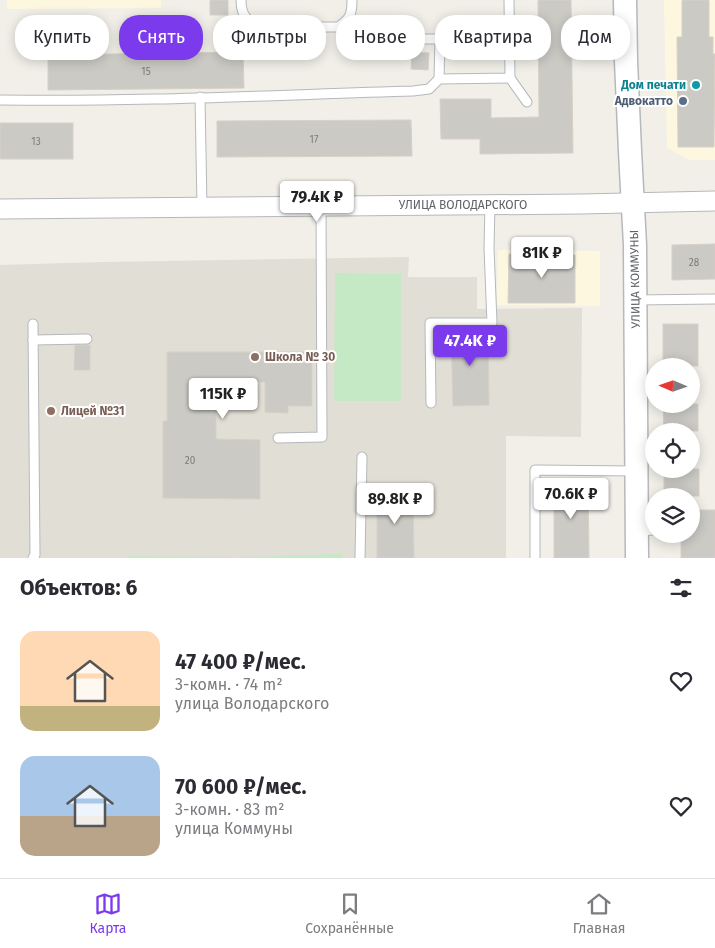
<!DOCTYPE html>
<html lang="ru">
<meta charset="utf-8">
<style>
:root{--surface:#fff;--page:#f7f7f7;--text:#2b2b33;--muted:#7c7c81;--line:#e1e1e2;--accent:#7c3aed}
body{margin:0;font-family:"Fira Sans",sans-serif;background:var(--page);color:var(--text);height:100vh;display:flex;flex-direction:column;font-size:19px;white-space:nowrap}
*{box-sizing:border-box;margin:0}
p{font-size:16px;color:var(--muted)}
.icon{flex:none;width:28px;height:28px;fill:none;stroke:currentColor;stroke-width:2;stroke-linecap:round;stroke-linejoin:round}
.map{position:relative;height:558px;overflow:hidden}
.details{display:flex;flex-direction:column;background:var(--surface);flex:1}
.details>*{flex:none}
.guide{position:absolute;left:15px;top:15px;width:685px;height:45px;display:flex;gap:10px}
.needle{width:32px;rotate:272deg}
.buttons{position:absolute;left:645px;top:358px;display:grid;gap:10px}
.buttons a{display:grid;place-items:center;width:55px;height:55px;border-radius:50%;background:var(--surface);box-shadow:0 2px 12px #0003;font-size:25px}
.price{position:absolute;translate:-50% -42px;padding:0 11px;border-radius:5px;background:#fff;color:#222;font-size:16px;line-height:32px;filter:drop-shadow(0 1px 2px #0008)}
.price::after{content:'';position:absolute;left:50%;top:30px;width:15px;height:11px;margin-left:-8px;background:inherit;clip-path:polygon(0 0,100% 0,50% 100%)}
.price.on{background:var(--accent);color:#fff}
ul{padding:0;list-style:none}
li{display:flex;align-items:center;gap:15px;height:125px;padding:0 20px}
li span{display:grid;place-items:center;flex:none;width:140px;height:100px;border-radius:15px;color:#555}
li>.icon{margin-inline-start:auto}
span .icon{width:60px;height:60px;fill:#fffc;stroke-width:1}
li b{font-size:21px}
h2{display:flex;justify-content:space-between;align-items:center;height:60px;padding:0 20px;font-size:21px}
.chip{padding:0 18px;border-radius:20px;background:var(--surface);box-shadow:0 2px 12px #0003;font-size:18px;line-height:45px}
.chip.on{background:var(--accent);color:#fff}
.menu{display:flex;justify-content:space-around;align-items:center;height:70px;border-top:1px solid var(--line);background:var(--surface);font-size:14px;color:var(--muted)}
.menu a{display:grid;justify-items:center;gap:2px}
.menu .on{color:var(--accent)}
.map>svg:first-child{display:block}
.commercial{fill:#fef7e0}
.education{fill:#e1ded6}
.green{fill:#c5e8c5}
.building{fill:#cccac5;stroke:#d6d1c6}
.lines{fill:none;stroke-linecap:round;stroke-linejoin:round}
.service-casing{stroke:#b5b8bc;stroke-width:11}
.minor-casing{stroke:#b5b8bc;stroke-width:21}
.tertiary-casing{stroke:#b5b8bc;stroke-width:25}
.service{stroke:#fff;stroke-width:9}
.minor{stroke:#fff;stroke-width:19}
.tertiary{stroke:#fff;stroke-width:22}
.culture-dot{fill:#0f9aa8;stroke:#fff;stroke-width:2}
.service-dot{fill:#5c6f8a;stroke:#fff;stroke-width:2}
.education-dot{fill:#8d6e63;stroke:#fff;stroke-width:2}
.labels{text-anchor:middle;stroke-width:4;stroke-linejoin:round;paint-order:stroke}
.number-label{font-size:10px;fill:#7a7d7f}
.culture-label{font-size:12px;font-weight:bold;fill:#0d838f;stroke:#fff;text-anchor:end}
.service-label{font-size:12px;font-weight:bold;fill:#4e5e75;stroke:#fff;text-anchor:end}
.street-label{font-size:12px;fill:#5f6368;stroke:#fff}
.education-label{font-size:12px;font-weight:bold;fill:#785e54;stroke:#fff;text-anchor:start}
</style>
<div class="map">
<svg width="715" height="558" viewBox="0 0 715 558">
<rect width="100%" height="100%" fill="#f1efe8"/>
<g class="commercial">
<polygon points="7,0 161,0 161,8 7,9"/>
<polygon points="664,0 715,0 715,160 690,160 667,148"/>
<polygon points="498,250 600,251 600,306 497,305"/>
</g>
<polygon class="education" points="409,257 408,277 477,277 477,309 582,308 581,437 506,436 506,558 0,558 0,265 103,262"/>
<g class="green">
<polygon points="335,273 401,274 401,401 334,401"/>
<polygon points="342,554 343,558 242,558 242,557"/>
<polygon points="127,556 234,557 234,558 127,558"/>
</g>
<g class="building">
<rect x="210" y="0" width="18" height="15"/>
<polygon points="538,0 571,0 573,153 480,154 480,139 441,139 440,99 491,99 491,118 539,117"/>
<polygon points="682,0 709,0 709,37 713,37 713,54 715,54 714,147 678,147 677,37 682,37"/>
<polygon points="243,52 244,88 48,90 48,55"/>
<polygon points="412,52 429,53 428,70 411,69"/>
<polygon points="411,120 412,156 217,157 217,121"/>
<rect x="0" y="123" width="73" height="36"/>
<polygon points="715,244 715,279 672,280 672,245"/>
<polygon points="509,254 575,255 575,303 508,303"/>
<rect x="663" y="324" width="35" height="42"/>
<polygon points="488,329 489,405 453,406 451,330"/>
<polygon points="75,345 90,345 90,370 74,370"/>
<polygon points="167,352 312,352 312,406 288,406 288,413 265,412 265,382 216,382 216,439 260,440 260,499 163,498 163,421 167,421"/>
<polygon points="663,404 698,404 698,431 664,431"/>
<rect x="664" y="469" width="35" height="27"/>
<polygon points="588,481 589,558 554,558 554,482"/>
<polygon points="413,491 414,558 377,558 377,492"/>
<polygon points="691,510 715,510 715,558 681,558 681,534 691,534"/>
</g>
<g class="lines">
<defs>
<g id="service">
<path d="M241,0C241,17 248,22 263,27H338C350,19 352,15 352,0"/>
<polyline points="410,39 440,39 439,79"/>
<polyline points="510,78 527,102"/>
<polyline points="200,97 202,207"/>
<path d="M0,100C137,102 275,95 413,91L429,89L439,79L510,78L509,0"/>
<polyline points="635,300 715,299"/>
<polyline points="33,324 35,555 33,558"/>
<polyline points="33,340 87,339"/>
<polyline points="431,403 430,323 492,323 489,248 490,204"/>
<polyline points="278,438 322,437 321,206"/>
<polyline points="637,531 654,530"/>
<polyline points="360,558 362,457"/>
<polyline points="535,558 535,470 636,471"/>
</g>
<polyline id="minor" points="0,209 581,204 715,201"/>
<polyline id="tertiary" points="625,0 626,61 630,151 635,245 637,558"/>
</defs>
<use href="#service" class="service-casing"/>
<use href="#minor" class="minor-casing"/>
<use href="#tertiary" class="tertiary-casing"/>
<use href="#service" class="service"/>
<use href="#minor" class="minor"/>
<use href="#tertiary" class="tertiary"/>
</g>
<circle class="culture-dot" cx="696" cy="85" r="5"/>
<circle class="service-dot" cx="683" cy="101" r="5"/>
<g class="education-dot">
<circle cx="255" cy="357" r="5"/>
<circle cx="51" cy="411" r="5"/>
</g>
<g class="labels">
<g class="number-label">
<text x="146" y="75">15</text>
<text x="314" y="143">17</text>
<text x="36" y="145">13</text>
<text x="694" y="266">28</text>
<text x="190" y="464">20</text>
</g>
<g class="culture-label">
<text x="686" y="89">Дом печати</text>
</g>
<g class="service-label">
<text x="673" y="105">Адвокатто</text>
</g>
<g class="street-label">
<text x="463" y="209">УЛИЦА ВОЛОДАРСКОГО</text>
<text transform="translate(635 279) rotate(-91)" y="4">УЛИЦА КОММУНЫ</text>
</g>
<g class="education-label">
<text x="265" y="361">Школа № 30</text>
<text x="61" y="415">Лицей №31</text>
</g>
</g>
</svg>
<div class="buttons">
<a><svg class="needle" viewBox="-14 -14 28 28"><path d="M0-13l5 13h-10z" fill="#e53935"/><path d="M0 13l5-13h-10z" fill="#7c7c81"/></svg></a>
<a><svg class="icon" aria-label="locate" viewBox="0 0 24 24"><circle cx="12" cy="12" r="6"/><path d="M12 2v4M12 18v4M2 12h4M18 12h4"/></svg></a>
<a><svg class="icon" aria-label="layers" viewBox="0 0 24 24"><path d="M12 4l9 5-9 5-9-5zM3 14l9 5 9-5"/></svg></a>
</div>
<b class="price" style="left:317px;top:223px">79.4K ₽</b>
<b class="price" style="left:542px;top:279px">81K ₽</b>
<b class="price on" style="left:470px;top:367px">47.4K ₽</b>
<b class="price" style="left:223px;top:420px">115K ₽</b>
<b class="price" style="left:571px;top:520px">70.6K ₽</b>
<b class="price" style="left:395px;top:525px">89.8K ₽</b>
<div class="guide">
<a class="chip">Купить</a>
<a class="chip on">Снять</a>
<a class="chip">Фильтры</a>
<a class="chip">Новое</a>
<a class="chip">Квартира</a>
<a class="chip">Дом</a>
</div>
</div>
<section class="details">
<h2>Объектов: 6<svg class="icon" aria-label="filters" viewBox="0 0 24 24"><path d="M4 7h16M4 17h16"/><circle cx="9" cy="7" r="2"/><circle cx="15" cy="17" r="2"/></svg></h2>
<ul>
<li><span style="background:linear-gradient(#ffd9b3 75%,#c2b280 0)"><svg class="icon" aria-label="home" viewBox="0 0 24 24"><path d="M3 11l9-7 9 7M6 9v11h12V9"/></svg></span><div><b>47 400 ₽/мес.</b><p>3-комн. · 74 m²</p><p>улица Володарского</p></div><svg class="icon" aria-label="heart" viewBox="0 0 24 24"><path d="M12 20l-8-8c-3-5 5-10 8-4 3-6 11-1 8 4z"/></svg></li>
<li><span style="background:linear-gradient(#a9c7e8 60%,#b9a48a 0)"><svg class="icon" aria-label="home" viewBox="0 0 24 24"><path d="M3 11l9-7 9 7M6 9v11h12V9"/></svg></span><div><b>70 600 ₽/мес.</b><p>3-комн. · 83 m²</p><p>улица Коммуны</p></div><svg class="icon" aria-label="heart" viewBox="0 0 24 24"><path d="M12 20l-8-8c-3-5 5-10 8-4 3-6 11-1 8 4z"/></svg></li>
</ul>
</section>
<nav class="menu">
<a class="on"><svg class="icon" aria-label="map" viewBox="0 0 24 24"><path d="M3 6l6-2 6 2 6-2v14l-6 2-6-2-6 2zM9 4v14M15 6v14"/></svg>Карта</a>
<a><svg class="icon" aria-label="saved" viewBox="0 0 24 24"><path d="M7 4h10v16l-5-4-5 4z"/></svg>Сохранённые</a>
<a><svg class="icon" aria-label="home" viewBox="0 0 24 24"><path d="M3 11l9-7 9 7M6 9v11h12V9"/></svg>Главная</a>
</nav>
